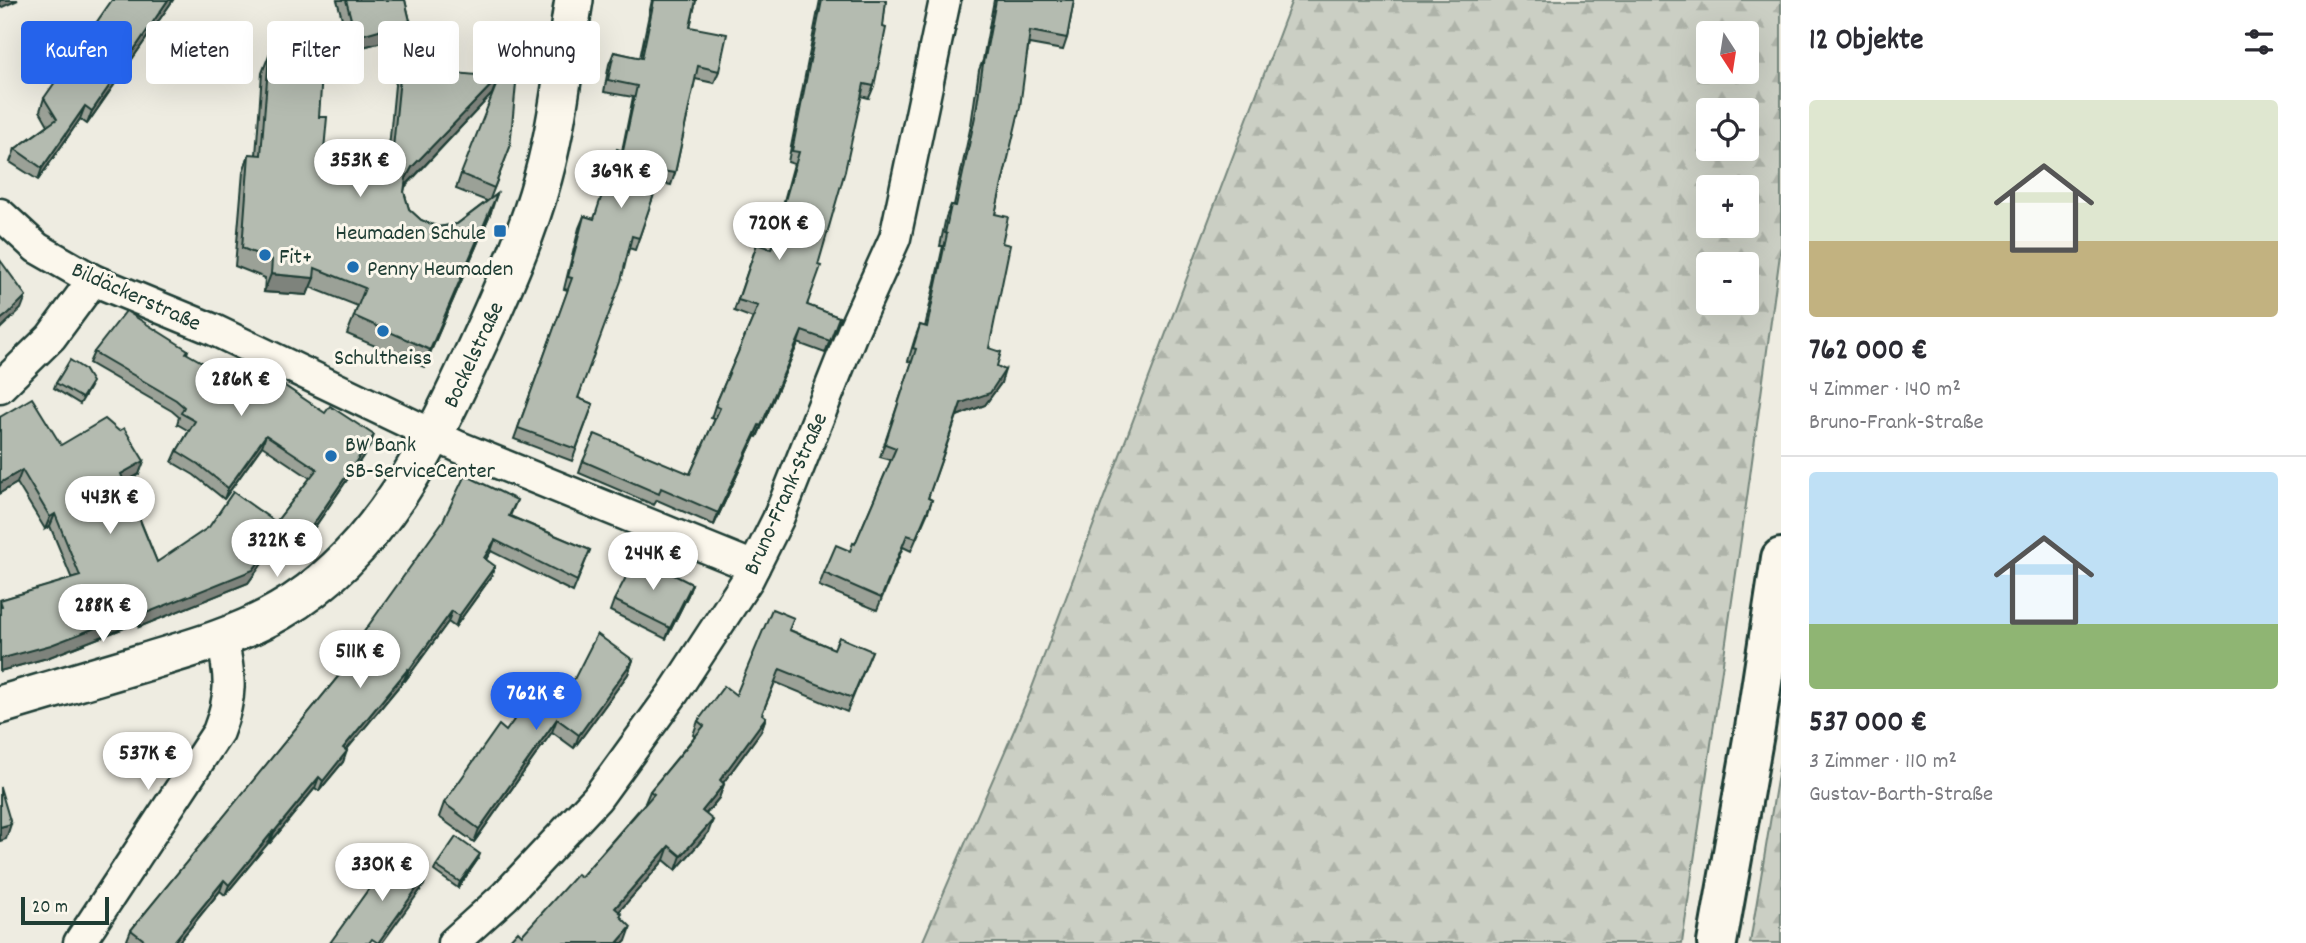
<!DOCTYPE html>
<html lang="de">
<meta charset="utf-8">
<style>
:root{--surface:#fff;--page:#f2f2f3;--text:#2b2b33;--muted:#7c7c81;--line:#e1e1e2;--accent:#2563eb}
body{margin:0;font-family:Dekko,sans-serif;background:var(--page);color:var(--text);height:100vh;display:flex;flex-direction:column;font-size:26px;white-space:nowrap}
*{box-sizing:border-box;margin:0}
p{font-size:23px;color:var(--muted)}
.icon{flex:none;width:38px;height:38px;fill:none;stroke:currentColor;stroke-width:2;stroke-linecap:round;stroke-linejoin:round}
.map{position:relative;flex:1;overflow:hidden}
.sheet{display:flex;flex-direction:column;background:var(--surface);width:525px}
.sheet>*{flex:none}
.top-card{position:absolute;left:21px;top:21px;width:665px;height:63px;display:flex;gap:14px}
.needle{width:46px;rotate:168deg}
.fabs{position:absolute;left:1696px;top:21px;display:grid;gap:14px}
.fabs a{display:grid;place-items:center;width:63px;height:63px;border-radius:7px;background:var(--surface);box-shadow:0 7px 28px #0002;font-size:35px}
.scale{position:absolute;left:21px;bottom:18px;width:88px;box-sizing:border-box;padding-left:7px;border:4px solid #1f3d34;border-top:0;font-size:19px;line-height:24px;white-space:nowrap;color:#1f3d34;-webkit-text-stroke:5px #fbf7ec;paint-order:stroke}
.price{position:absolute;translate:-50% -60px;padding:0 16px;border-radius:24px;background:#fff;color:#222;font-size:23px;line-height:46px;filter:drop-shadow(0 2px 4px #0008)}
.price::after{content:'';position:absolute;left:50%;top:42px;width:21px;height:16px;margin-left:-10px;background:inherit;clip-path:polygon(0 0,100% 0,50% 100%)}
.price.on{background:var(--accent);color:#fff}
ul{padding:0;list-style:none}
li{display:grid;align-content:center;gap:14px;height:371px;padding:0 28px}
li+li{border-top:2px solid var(--line)}
li span{display:grid;place-items:center;height:217px;border-radius:7px;color:#555}
li>.icon{margin-inline-start:auto}
span .icon{width:126px;height:126px;fill:#fffc;stroke-width:1}
li b{font-size:30px}
h2{display:flex;justify-content:space-between;align-items:center;height:84px;padding:0 28px;font-size:30px}
.pill{padding:0 24px;border-radius:7px;background:var(--surface);box-shadow:0 7px 28px #0002;font-size:24px;line-height:63px}
.pill.on{background:var(--accent);color:#fff}
main{display:flex;flex:1;min-height:0}
.map>svg:first-child{display:block}
.forest{fill:url(#forest-firs);stroke:#75867c;stroke-width:2;fill-rule:evenodd}
.lines{fill:none;stroke-linecap:round;stroke-linejoin:round}
.minor-casing{stroke:#1f3d34;stroke-width:35}
.tertiary-casing{stroke:#1f3d34;stroke-width:42}
.secondary-casing{stroke:#1f3d34;stroke-width:44}
.minor{stroke:#fbf7ec;stroke-width:30}
.tertiary{stroke:#fbf7ec;stroke-width:37}
.secondary{stroke:#fbf7ec;stroke-width:38}
.wall{fill:#9ba197;stroke:#1f3d34;stroke-width:2}
.shaded-wall{fill:#7e837b;stroke:#1f3d34;stroke-width:2}
.building{fill:#b4bbb0;stroke:#1f3d34;stroke-width:2}
.poi-dot{fill:#1f6fb2;stroke:#fbf7ec;stroke-width:2.5}
.labels{text-anchor:middle;stroke-width:6;stroke-linejoin:round;paint-order:stroke}
.poi-label{font-size:23px;fill:#1f3d34;stroke:#fbf7ec;text-anchor:start}
.street-label{font-size:23px;fill:#1f3d34;stroke:#fbf7ec}
</style>
<main>
<div class="map">
<svg width="1781" height="943" viewBox="0 0 1781 943">
<defs>
<pattern id="forest-firs" width="22" height="20" patternUnits="userSpaceOnUse" patternTransform="scale(1.75)"><rect width="22" height="20" fill="#cbcfc4"/><path d="M5 1l3.5 6h-7zM16 11l3.5 6h-7z" fill="#aeb3a9"/></pattern>
</defs>
<rect width="100%" height="100%" fill="#eeece1"/>
<filter id="ink" filterUnits="userSpaceOnUse"><feTurbulence type="fractalNoise" baseFrequency=".0143" numOctaves="2"/><feDisplacementMap in="SourceGraphic" scale="14" xChannelSelector="R" yChannelSelector="G"/><feConvolveMatrix kernelMatrix="1 2 1 2 8 2 1 2 1" color-interpolation-filters="sRGB"/></filter>
<g filter="url(#ink)">
<g class="forest">
<path d="M1292,0H1781V247L1747,498L1682,943H922L1028,698ZM1708,33H1746V72H1708ZM1708,110H1746V149H1708ZM1708,187H1746V226H1708ZM1708,264H1746V303H1708Z"/>
<polygon points="1781,756 1781,943 1750,943"/>
</g>
<g class="lines">
<defs>
<g id="minor">
<polyline points="0,214 37,248 93,280 212,329 459,447 754,567"/>
<polyline points="0,387 51,337 93,280"/>
<path d="M79,943L218,732C232,696 231,677 222,639"/>
<polyline points="453,943 505,896 597,798 674,692 748,579 778,519 852,333 895,238 945,0"/>
</g>
<path id="tertiary" d="M0,705C47,691 95,677 142,663C189,649 237,636 280,611C381,553 433,441 480,339C504,286 528,233 543,177C559,119 564,59 574,0"/>
<polyline id="secondary" points="1717,943 1755,728 1781,558"/>
</defs>
<use href="#minor" class="minor-casing"/>
<use href="#tertiary" class="tertiary-casing"/>
<use href="#secondary" class="secondary-casing"/>
<use href="#minor" class="minor"/>
<use href="#tertiary" class="tertiary"/>
<use href="#secondary" class="secondary"/>
</g>
<g class="wall">
<polygon points="173,0 87,124 80,119 38,180 10,162 15,149 48,125 40,111 44,98"/>
<polygon points="337,0 405,0 410,21 405,36 359,48 350,48"/>
<polygon points="652,0 696,0 690,27 719,71 714,83 695,79 675,173 671,185 658,182 635,250 629,248 578,398 593,404 572,461 514,439 568,290 564,289 579,228 584,216 594,219 622,151 633,97 604,92 609,64 614,52 640,58"/>
<polygon points="820,0 886,0 874,86 869,98 861,96 807,305 839,317 825,353 798,343 757,437 755,436 714,525 657,500 654,505 579,473 583,461 690,474 715,419 711,418 715,406 753,318 734,311 757,244 771,249 794,164 788,162"/>
<polygon points="994,0 1074,0 1067,38 1063,50 1029,44 995,214 1002,243 989,348 997,366 1001,383 985,405 957,416 928,498 932,500 928,512 911,551 903,547 877,610 819,586 824,573 850,551 855,544 891,460 880,457 912,362 908,361 915,338 920,325 925,327 943,246 940,246 946,217 951,205 954,205 971,125 979,70 983,60"/>
<polygon points="269,55 319,117 324,150 388,158 395,85 401,68 492,94 405,187 404,192 409,209 421,220 438,227 457,224 487,201 456,189 461,174 510,147 490,199 491,212 424,367 347,334 358,306 310,287 307,295 264,292 265,278 235,266 243,172 249,154 256,155 262,73"/>
<polygon points="188,350 187,354 258,394 370,446 304,543 299,539 292,549 279,540 248,583 139,627 137,623 47,658 0,671 0,600 72,579 50,526 45,529 17,483 0,493 0,417 61,445 144,461 139,474 125,482 157,562 276,522 310,478 262,446 224,499 194,475 172,462 177,451 189,431 177,424 179,417 172,411 89,363 94,352"/>
<polygon points="56,383 90,387 80,404 54,388"/>
<polygon points="517,500 510,516 590,550 573,592 491,551 486,559 491,577 455,627 448,622 405,681 404,680 346,750 343,762 319,791 315,788 270,843 269,842 225,895 220,891 178,943 130,943 127,940 131,930 361,649 357,646 361,636"/>
<polygon points="692,584 688,595 666,639 610,611 614,600"/>
<polygon points="790,630 834,649 872,651 847,712 775,682 762,714 766,717 761,731 723,783 724,784 719,798 706,814 708,833 676,870 664,860 619,911 626,941 624,943 507,943 522,935 581,877 645,803 650,791 695,736 693,735 698,721 736,695"/>
<polygon points="633,660 628,674 574,748 552,732 474,842 439,817 444,803 506,731 561,705"/>
<polygon points="478,859 458,888 434,871 436,866"/>
</g>
<g class="shaded-wall">
<polygon points="0,0 18,0 0,8"/>
<polygon points="168,0 173,0 87,124 92,111"/>
<polygon points="410,21 405,36 359,48 350,48 355,34"/>
<polygon points="499,77 492,94 406,185 399,196 406,178 412,167"/>
<polygon points="85,106 80,119 38,180 42,168"/>
<polygon points="497,194 491,212 424,367 430,350"/>
<polygon points="271,274 314,278 307,295 264,292"/>
<polygon points="26,296 21,309 0,329 0,320"/>
<polygon points="802,331 798,343 757,437 761,426"/>
<polygon points="1005,370 1001,383 985,405 957,416 961,403"/>
<polygon points="759,425 755,436 714,525 718,513"/>
<polygon points="266,435 262,446 224,499 228,488"/>
<polygon points="374,435 370,446 304,543 308,532"/>
<polygon points="144,461 139,474 117,487 121,474"/>
<polygon points="22,470 17,483 0,493 0,483"/>
<polygon points="55,514 50,526 45,529 50,517"/>
<polygon points="284,528 279,540 248,583 139,627 144,614"/>
<polygon points="303,528 299,539 292,549 296,538"/>
<polygon points="495,540 491,551 480,569 484,558"/>
<polygon points="495,566 491,577 455,627 459,616"/>
<polygon points="692,584 688,595 666,639 670,628"/>
<polygon points="142,610 137,623 47,658 0,671 0,659"/>
<polygon points="452,611 448,622 405,681 409,670"/>
<polygon points="633,660 628,674 574,748 579,735"/>
<polygon points="408,669 404,680 339,759 343,748"/>
<polygon points="766,717 761,731 715,794 720,780"/>
<polygon points="557,719 552,732 474,842 479,829"/>
<polygon points="347,751 343,762 319,791 323,781"/>
<polygon points="319,777 315,788 270,843 274,832"/>
<polygon points="724,784 719,798 697,824 702,811"/>
<polygon points="713,820 708,833 676,870 681,856"/>
<polygon points="11,824 6,839 0,841 0,827"/>
<polygon points="273,831 269,842 225,895 229,885"/>
<polygon points="669,846 664,860 610,922 615,908"/>
<polygon points="480,854 478,859 458,888 460,882"/>
<polygon points="427,874 424,885 382,943 378,943"/>
<polygon points="224,880 220,891 178,943 173,943"/>
<polygon points="631,927 626,941 624,943 617,943"/>
</g>
<g class="building">
<polygon points="112,0 168,0 92,111 85,106 42,168 15,149 57,119 44,98"/>
<polygon points="346,0 405,0 410,21 365,34 355,34"/>
<polygon points="654,0 696,0 690,27 727,34 719,71 698,66 675,173 662,171 639,238 632,236 621,281 578,398 593,404 576,449 518,428 572,278 568,277 584,216 594,219 617,149 623,151 637,86 608,80 614,52 642,58"/>
<polygon points="822,0 886,0 883,27 886,28 874,86 864,84 845,171 818,265 821,266 807,305 839,317 830,341 802,331 761,426 759,425 718,513 661,488 659,494 583,461 595,434 690,474 720,408 715,406 758,306 738,300 757,244 771,249 799,152 792,151"/>
<polygon points="996,0 1074,0 1067,38 1030,31 1020,107 995,214 1008,217 1002,243 1010,245 989,348 1001,352 997,366 1005,370 990,393 961,403 928,498 932,500 916,538 907,535 881,598 824,573 836,545 850,551 853,543 855,544 896,448 885,444 916,349 913,348 920,325 927,327 947,234 945,233 951,205 956,206 976,112 984,57 985,58"/>
<polygon points="514,40 520,41 510,147 494,188 461,174"/>
<polygon points="269,55 323,60 319,117 327,117 324,150 392,158 401,68 499,77 412,167 406,178 404,192 409,209 421,220 438,227 457,224 497,194 430,350 354,316 365,288 315,268 314,278 271,274 272,260 242,248 249,154 261,155"/>
<polygon points="0,260 26,296 8,314 0,320"/>
<polygon points="126,311 188,350 186,353 258,394 270,376 325,413 330,406 374,435 308,532 303,528 296,538 276,522 317,469 266,435 228,488 198,464 177,451 195,421 181,413 184,407 176,400 94,352"/>
<polygon points="70,360 84,369 92,382 82,398 56,383"/>
<polygon points="32,398 61,445 105,419 119,431 124,428 144,461 121,474 157,562 209,527 233,492 284,528 253,570 144,614 142,610 51,645 0,659 0,607 2,606 0,600 80,576 55,514 50,517 22,470 0,483 0,417"/>
<polygon points="465,475 517,500 509,516 590,550 577,581 495,540 484,558 495,566 459,616 452,611 409,670 408,669 343,748 347,751 323,781 319,777 274,832 273,831 229,885 224,880 173,943 148,943 131,930 368,640 361,636 443,521"/>
<polygon points="637,556 692,584 670,628 614,600"/>
<polygon points="772,609 794,618 789,630 834,649 839,637 872,651 852,698 780,669 762,714 766,717 720,780 724,784 702,811 713,820 681,856 669,846 615,908 622,914 620,916 631,927 617,943 507,943 518,931 522,935 577,874 581,877 654,794 650,791 704,726 698,721 724,686 736,695"/>
<polygon points="597,634 633,660 579,735 557,719 479,829 444,803 499,725 506,731 534,692 561,705"/>
<polygon points="0,787 11,824 0,827"/>
<polygon points="456,837 480,854 460,882 436,866"/>
<polygon points="395,852 427,874 378,943 372,939 369,943 330,943"/>
</g>
</g>
<g class="poi-dot">
<rect x="493" y="224" width="14" height="14" rx="3.5"/>
<circle cx="265" cy="255" r="7"/>
<circle cx="353" cy="267" r="7"/>
<circle cx="383" cy="331" r="7"/>
<circle cx="331" cy="456" r="7"/>
</g>
<g class="labels">
<g class="poi-label">
<text x="486" y="239" text-anchor="end">Heumaden Schule</text>
<text x="279" y="263">Fit+</text>
<text x="367" y="275">Penny Heumaden</text>
<text x="383" y="364" text-anchor="middle">Schultheiss</text>
<text x="345" y="451">BW Bank<tspan x="345" dy="26">SB-ServiceCenter</tspan></text>
</g>
<g class="street-label">
<text transform="translate(137 295) rotate(24)" y="8">Bildäckerstraße</text>
<text transform="translate(472 354) rotate(-65)" y="8">Bockelstraße</text>
<text transform="translate(784 493) rotate(-66)" y="8">Bruno-Frank-Straße</text>
</g>
</g>
</svg>
<div class="fabs">
<a><svg class="needle" viewBox="-14 -14 28 28"><path d="M0-13l5 13h-10z" fill="#e53935"/><path d="M0 13l5-13h-10z" fill="#7c7c81"/></svg></a>
<a><svg class="icon" aria-label="locate" viewBox="0 0 24 24"><circle cx="12" cy="12" r="6"/><path d="M12 2v4M12 18v4M2 12h4M18 12h4"/></svg></a>
<a>+</a>
<a>−</a>
</div>
<div class="scale">20 m</div>
<b class="price" style="left:360px;top:199px">353K €</b>
<b class="price" style="left:621px;top:210px">369K €</b>
<b class="price" style="left:779px;top:262px">720K €</b>
<b class="price" style="left:241px;top:418px">286K €</b>
<b class="price" style="left:110px;top:536px">443K €</b>
<b class="price" style="left:277px;top:579px">322K €</b>
<b class="price" style="left:653px;top:592px">244K €</b>
<b class="price" style="left:103px;top:644px">288K €</b>
<b class="price" style="left:360px;top:690px">511K €</b>
<b class="price on" style="left:536px;top:732px">762K €</b>
<b class="price" style="left:148px;top:792px">537K €</b>
<b class="price" style="left:382px;top:903px">330K €</b>
<div class="top-card">
<a class="pill on">Kaufen</a>
<a class="pill">Mieten</a>
<a class="pill">Filter</a>
<a class="pill">Neu</a>
<a class="pill">Wohnung</a>
</div>
</div>
<section class="sheet">
<h2>12 Objekte<svg class="icon" aria-label="filters" viewBox="0 0 24 24"><path d="M4 7h16M4 17h16"/><circle cx="9" cy="7" r="2"/><circle cx="15" cy="17" r="2"/></svg></h2>
<ul>
<li><span style="background:linear-gradient(#dfe7d0 65%,#c2b280 0)"><svg class="icon" aria-label="home" viewBox="0 0 24 24"><path d="M3 11l9-7 9 7M6 9v11h12V9"/></svg></span><div><b>762 000 €</b><p>4 Zimmer · 140 m²</p><p>Bruno-Frank-Straße</p></div></li>
<li><span style="background:linear-gradient(#bfe0f5 70%,#8fb573 0)"><svg class="icon" aria-label="home" viewBox="0 0 24 24"><path d="M3 11l9-7 9 7M6 9v11h12V9"/></svg></span><div><b>537 000 €</b><p>3 Zimmer · 110 m²</p><p>Gustav-Barth-Straße</p></div></li>
</ul>
</section>
</main>
